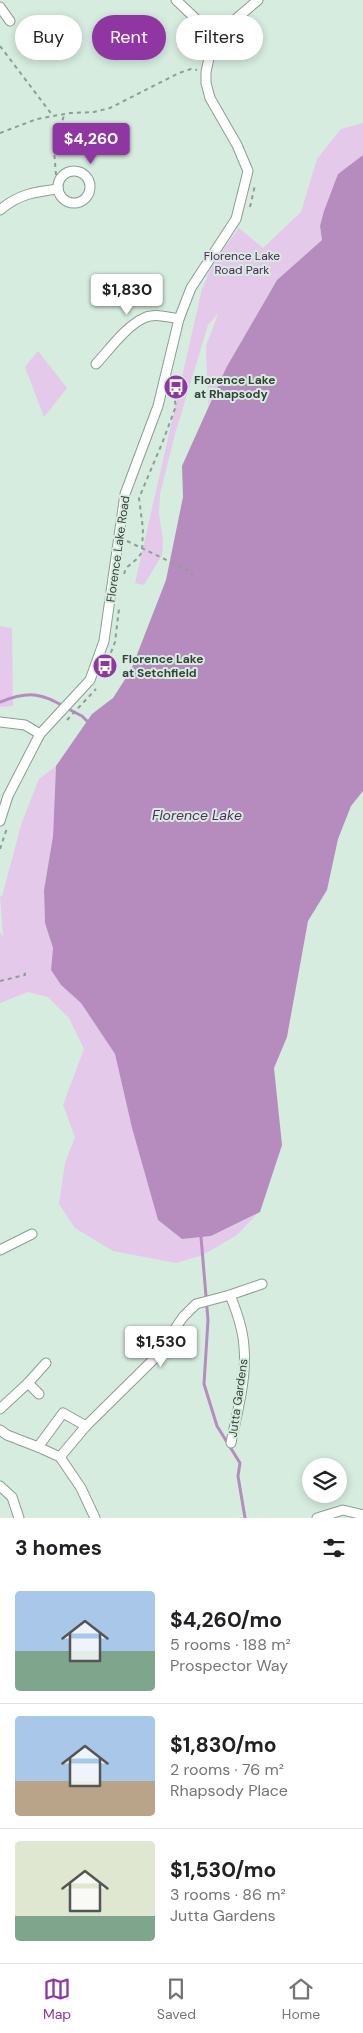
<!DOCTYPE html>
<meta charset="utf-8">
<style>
:root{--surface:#fff;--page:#f6f6f6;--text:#202124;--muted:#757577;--line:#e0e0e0;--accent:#9036a2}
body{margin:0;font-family:"DM Sans",sans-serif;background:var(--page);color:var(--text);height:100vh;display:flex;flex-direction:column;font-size:19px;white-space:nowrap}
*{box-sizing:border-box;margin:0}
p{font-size:16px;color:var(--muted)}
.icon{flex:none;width:28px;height:28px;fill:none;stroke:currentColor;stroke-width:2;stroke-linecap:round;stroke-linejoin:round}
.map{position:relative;height:1518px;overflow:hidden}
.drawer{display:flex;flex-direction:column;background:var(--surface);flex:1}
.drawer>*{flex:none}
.top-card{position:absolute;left:15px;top:15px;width:334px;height:45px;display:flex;gap:10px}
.buttons{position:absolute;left:302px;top:1458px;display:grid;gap:10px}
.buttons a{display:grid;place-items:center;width:45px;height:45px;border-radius:50%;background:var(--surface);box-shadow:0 2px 8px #0003;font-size:25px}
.price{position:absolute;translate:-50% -42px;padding:0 11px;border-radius:5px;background:#fff;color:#222;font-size:16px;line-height:32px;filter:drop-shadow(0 1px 2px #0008)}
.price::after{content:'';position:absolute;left:50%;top:30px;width:15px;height:11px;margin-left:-8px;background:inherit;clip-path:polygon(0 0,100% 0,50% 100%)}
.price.current{background:var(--accent);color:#fff}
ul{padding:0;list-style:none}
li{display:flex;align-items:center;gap:15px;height:125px;padding:0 15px}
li+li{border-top:1px solid var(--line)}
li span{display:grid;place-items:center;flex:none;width:140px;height:100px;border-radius:5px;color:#555}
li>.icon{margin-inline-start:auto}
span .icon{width:60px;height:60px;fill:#fffc;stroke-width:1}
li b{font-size:21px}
h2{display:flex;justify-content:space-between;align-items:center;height:60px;padding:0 15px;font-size:21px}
.pill{padding:0 18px;border-radius:22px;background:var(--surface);box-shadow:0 2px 8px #0003;font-size:18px;line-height:45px}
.pill.current{background:var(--accent);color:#fff}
.tab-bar{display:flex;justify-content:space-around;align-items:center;height:70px;border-top:1px solid var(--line);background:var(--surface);font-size:14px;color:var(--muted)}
.tab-bar a{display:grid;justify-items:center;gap:2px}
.tab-bar .current{color:var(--accent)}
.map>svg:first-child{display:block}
.green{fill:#e4c9ea}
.water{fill:#b68cbf}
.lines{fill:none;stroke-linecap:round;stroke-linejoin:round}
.stream{stroke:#b68cbf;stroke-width:3}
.street-casing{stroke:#8a9f93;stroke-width:11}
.path{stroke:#8e9e94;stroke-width:2;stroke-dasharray:4 4;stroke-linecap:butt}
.street{stroke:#fff;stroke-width:9}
.labels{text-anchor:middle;stroke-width:4;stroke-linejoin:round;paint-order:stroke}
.park-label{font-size:12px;fill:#54205f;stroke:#d6ecdf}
.poi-label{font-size:12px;font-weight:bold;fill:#37403a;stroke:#d6ecdf;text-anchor:start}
.street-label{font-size:12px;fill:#37403a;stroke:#d6ecdf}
.water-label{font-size:14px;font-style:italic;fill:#5a2665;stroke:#d6ecdf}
</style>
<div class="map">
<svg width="363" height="1518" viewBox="0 0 363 1518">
<rect width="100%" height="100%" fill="#d6ecdf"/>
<g class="green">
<polygon points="363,123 363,155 338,174 320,226 322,240 277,280 226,368 208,405 206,346 218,314 208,325 175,434 160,494 159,514 163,540 162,555 144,585 135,583 202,289 213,263 239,228 263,248 301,212 317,159 341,129"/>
<polygon points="38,351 67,388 44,417 25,367"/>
<polygon points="0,626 12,628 13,706 0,707"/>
<polygon points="56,766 53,836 44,890 45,923 53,948 51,970 61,985 81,1003 115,1054 132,1128 158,1220 182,1239 211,1236 257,1214 237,1235 203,1255 176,1263 113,1251 75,1228 59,1204 65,1163 75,1137 63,1105 84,1049 69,1018 48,997 28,992 0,1003 0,932 3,937 0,896 2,896 22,822 39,779"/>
</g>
<polygon class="water" points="363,155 363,791 351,806 338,839 327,890 308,921 287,1037 274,1068 282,1145 260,1212 211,1236 182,1239 158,1220 132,1128 115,1054 81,1003 61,985 51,970 53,948 45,923 44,890 53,836 56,766 92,714 113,698 131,670 166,580 183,497 182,466 226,368 277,280 322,240 320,226 324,211 338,174"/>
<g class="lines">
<g class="stream">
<path d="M0,702C40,686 47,699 82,716L87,721"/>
<polyline points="201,1237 208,1320 204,1384 217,1426 240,1463 238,1476 245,1518"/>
</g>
<defs>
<g id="street">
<polyline points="176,0 217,39"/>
<polyline points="0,7 10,21"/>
<circle cx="74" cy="187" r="16"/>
<path d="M0,210C19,194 34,192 58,189"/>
<path d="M96,364C109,350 126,326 144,318C155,313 168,317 179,319"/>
<polyline points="0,722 25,725 40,734"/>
<polyline points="0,821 8,796 40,734 90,680 104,641 125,494 158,406 179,319 191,288 236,219 248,171 237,145 210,98 206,83 206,72 211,49 223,30 258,0"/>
<polyline points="0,1250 32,1234"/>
<path d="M230,1295C237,1312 243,1329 244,1347C247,1379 237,1412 231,1443"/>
<polyline points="28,1383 39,1394"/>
<polyline points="0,1409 28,1383 46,1363"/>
<polyline points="0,1430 7,1435 38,1447 60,1457 81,1488 95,1518"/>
<polyline points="38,1447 63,1413 86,1426"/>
<polyline points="60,1457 86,1426 155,1358 183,1317 196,1304 230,1295 262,1284"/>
<polyline points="0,1486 12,1497 19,1518"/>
<polyline points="317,1518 343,1510 363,1515"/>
</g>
</defs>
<use href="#street" class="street-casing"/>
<g class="path">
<polyline points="0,46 53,116"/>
<polyline points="0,133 37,119 70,113 94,112 110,108 179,73 191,69 197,70"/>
<polyline points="56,175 54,151 64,115"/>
<polyline points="250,207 255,185"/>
<polyline points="127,541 191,572 194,580"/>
<polyline points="124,574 126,568 138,558 142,552 143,529 139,498 163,441 176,406 172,389"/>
<polyline points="108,660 115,642 119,609"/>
<polyline points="67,720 96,689"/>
<polyline points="0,849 7,828"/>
<polyline points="0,981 25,975 24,969"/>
</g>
<use href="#street" class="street"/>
</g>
<defs>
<symbol id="bus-disc" viewBox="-11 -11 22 22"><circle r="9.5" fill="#9036a2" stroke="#d6ecdf"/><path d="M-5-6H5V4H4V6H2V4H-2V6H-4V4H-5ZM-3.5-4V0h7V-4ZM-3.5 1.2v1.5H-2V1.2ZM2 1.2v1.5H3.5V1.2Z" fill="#fff"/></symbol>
</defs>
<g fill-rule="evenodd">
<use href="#bus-disc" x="162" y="373" width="28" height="28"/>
<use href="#bus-disc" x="91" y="652" width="28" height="28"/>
</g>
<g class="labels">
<g class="park-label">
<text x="242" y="260">Florence Lake<tspan x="242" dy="14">Road Park</tspan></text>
</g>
<g class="poi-label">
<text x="194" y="384">Florence Lake<tspan x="194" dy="14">at Rhapsody</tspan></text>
<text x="122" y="663">Florence Lake<tspan x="122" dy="14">at Setchfield</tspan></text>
</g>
<g class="street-label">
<text transform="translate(118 549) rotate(-82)" y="4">Florence Lake Road</text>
<text transform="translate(238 1398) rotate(-82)" y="4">Jutta Gardens</text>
</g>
<g class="water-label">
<text x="197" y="820">Florence Lake</text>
</g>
</g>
</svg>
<div class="buttons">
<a><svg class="icon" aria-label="layers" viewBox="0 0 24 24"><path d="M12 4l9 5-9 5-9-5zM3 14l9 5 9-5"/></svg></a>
</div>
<b class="price current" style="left:91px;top:165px">$4,260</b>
<b class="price" style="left:127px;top:316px">$1,830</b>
<b class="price" style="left:161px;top:1368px">$1,530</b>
<div class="top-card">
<a class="pill">Buy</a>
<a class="pill current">Rent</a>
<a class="pill">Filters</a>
</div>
</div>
<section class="drawer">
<h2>3 homes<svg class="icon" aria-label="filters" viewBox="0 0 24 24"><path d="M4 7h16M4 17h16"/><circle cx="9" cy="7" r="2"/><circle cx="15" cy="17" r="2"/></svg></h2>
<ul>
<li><span style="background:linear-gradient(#a9c7e8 60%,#7fa58c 0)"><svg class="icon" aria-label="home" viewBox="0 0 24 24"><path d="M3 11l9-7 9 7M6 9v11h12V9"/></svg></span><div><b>$4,260/mo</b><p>5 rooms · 188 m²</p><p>Prospector Way</p></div></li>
<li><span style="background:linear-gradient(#a9c7e8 65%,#b9a48a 0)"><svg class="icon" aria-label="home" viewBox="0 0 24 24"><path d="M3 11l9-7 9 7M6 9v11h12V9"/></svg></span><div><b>$1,830/mo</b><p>2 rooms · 76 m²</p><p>Rhapsody Place</p></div></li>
<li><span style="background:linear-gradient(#dfe7d0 75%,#7fa58c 0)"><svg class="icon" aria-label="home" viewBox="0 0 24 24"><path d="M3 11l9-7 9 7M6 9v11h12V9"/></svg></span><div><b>$1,530/mo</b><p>3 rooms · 86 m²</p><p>Jutta Gardens</p></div></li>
</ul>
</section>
<nav class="tab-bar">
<a class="current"><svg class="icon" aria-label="map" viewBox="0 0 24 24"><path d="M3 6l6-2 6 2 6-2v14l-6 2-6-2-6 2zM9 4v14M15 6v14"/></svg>Map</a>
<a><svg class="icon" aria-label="saved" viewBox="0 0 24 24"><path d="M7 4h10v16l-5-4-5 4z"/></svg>Saved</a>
<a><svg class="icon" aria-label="home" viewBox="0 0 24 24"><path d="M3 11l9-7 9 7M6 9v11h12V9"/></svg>Home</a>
</nav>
